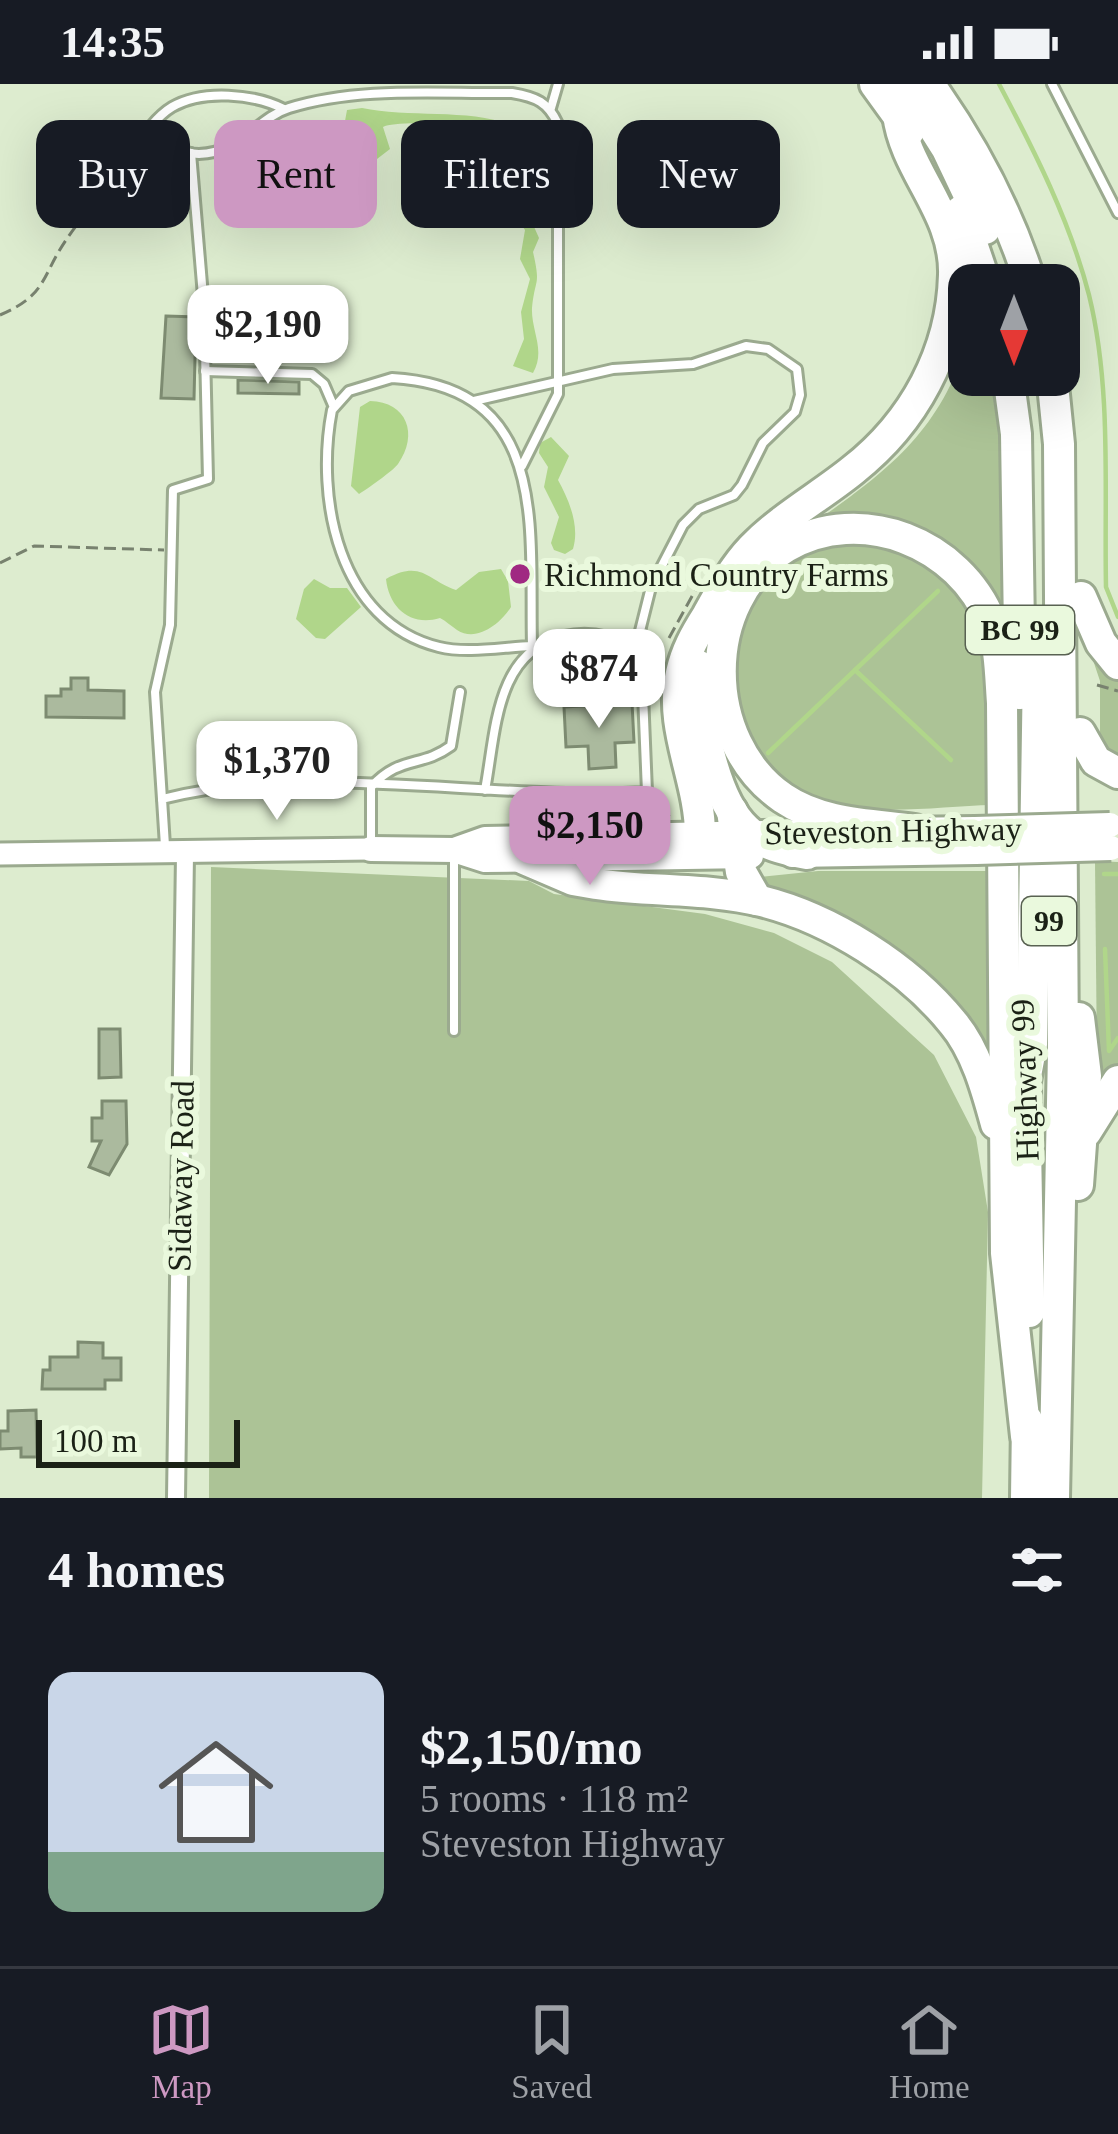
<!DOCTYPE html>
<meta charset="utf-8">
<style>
:root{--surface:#171b24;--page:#242831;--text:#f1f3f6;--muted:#9ea1a6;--line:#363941;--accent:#cd98c2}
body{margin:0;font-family:Georgia,serif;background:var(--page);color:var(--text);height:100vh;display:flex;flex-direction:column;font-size:45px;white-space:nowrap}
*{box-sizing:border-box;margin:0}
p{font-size:39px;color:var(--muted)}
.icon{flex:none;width:66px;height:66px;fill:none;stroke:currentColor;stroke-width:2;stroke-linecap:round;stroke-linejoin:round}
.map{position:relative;height:1414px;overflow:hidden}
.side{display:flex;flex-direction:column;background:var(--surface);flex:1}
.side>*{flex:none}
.hud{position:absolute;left:36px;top:36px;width:1047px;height:108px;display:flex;gap:24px}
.needle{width:78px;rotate:180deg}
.fabs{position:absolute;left:948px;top:180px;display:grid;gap:24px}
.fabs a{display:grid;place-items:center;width:132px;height:132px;border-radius:24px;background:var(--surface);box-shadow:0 12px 48px #0002;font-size:60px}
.scale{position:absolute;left:36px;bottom:30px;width:204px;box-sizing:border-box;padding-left:12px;border:6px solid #1b2116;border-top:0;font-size:33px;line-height:42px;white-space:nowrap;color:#1b2116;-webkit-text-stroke:9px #eaf9dd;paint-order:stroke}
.price{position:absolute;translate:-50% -102px;padding:0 27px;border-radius:24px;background:#fff;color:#222;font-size:39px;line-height:78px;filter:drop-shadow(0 3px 6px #0008)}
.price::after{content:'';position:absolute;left:50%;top:72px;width:36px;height:27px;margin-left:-18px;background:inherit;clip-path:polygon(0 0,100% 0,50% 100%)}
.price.on{background:var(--accent);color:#111}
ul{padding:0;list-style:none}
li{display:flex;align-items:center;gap:36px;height:300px;padding:0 48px}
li+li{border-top:3px solid var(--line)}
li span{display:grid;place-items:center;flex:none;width:336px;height:240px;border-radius:24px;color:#555}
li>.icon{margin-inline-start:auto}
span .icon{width:144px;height:144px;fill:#fffc;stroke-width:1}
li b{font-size:51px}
h2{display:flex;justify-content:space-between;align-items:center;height:144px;padding:0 48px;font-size:51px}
.pill{padding:0 42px;border-radius:24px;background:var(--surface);box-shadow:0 12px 48px #0002;font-size:42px;line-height:108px}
.pill.on{background:var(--accent);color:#111}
.status{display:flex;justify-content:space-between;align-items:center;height:84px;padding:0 60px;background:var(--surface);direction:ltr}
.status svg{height:33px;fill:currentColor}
.dock{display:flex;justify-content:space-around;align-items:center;height:168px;border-top:3px solid var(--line);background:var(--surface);font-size:33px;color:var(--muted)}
.dock a{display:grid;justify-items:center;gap:6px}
.dock .on{color:var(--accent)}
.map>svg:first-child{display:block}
.green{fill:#acc396}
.water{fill:#b0d68a}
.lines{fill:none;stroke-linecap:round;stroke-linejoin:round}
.stream{stroke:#b0d68a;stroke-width:4.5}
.building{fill:#abba9e;stroke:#7d8b71;stroke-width:3}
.service-casing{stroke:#9baa8f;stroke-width:14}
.minor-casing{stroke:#9baa8f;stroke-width:22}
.tertiary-casing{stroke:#9baa8f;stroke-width:27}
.secondary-casing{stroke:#9baa8f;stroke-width:30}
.motorway-casing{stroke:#9baa8f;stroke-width:36}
.path{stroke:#78826f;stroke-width:3;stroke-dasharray:12 6;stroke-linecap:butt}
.service{stroke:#fff;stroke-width:8}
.minor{stroke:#fff;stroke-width:16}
.tertiary{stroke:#fff;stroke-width:21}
.secondary{stroke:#fff;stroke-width:24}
.motorway{stroke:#fff;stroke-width:30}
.secondary-bridge-casing{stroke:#9baa8f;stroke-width:30;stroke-linecap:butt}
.secondary-bridge{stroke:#fff;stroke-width:24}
.poi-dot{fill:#a02982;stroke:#eaf9dd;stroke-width:4.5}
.labels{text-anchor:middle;stroke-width:12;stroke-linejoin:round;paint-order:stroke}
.shield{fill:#eaf9dd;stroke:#596252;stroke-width:3}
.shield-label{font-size:30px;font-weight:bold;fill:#1b2116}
.poi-label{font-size:33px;fill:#1b2116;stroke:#eaf9dd;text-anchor:start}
.street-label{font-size:33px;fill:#1b2116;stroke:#eaf9dd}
</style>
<div class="status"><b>14:35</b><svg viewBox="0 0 49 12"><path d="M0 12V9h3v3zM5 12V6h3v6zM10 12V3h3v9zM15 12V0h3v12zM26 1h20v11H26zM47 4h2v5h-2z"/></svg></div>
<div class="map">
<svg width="1118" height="1414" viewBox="0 0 1118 1414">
<rect width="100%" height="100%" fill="#ddeccf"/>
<g class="green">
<path d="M969,251V291H1000L1014,576L996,512L952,465L798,450C879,393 941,353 969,251Z"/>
<path d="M846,454L921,468L985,537L992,721C928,722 827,742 776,692C759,675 746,651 731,632C738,522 735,495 846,454Z"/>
<polygon points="1089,564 1118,593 1118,676 1100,656 1100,597"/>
<polygon points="1095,777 1118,778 1118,981 1103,1000 1097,978"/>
<polygon points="211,783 529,797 554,810 705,830 774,849 832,878 934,971 976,1053 988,1128 982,1414 209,1414"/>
<path d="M818,787H994L997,985C953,886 856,850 764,805L759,793Z"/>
</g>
<g class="water">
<path d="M362,24C412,35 485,22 525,48L526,73L535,97L527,127L539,154L533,168C541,203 535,193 532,224C531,247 546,266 533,289L513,282L524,255L521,228L530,195L520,175L525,146L516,133C516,113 530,87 514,68C511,64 499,51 494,48C482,41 397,35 383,43L390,65L377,75L354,64L343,48L347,26Z"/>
<path d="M370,317C407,318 419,350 398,380C394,386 366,406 359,410L351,402L360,323Z"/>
<path d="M551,353L569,372L558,396C569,416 580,442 573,465L565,470L554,466L551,459L559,433L544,403L548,383L539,369L540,359Z"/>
<path d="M501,485L508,497L511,523C501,539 477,559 457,546C451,542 446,537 440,534C411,543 389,524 386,495C422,475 428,497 456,506L479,488Z"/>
<polygon points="314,495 330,504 347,504 361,523 325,555 316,554 296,535 304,505"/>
</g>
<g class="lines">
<g class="stream">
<path d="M999,0C1034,66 1070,137 1089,211C1112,305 1104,407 1106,503L1118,533"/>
<polyline points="855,586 951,676"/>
<polyline points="768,669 938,507"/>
<polyline points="1104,790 1118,790"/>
<polyline points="1105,865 1109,967 1118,954"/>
</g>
</g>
<g class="building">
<polygon points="166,232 196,233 194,315 161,314"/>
<polygon points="238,296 299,298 299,310 238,309"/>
<polygon points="71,594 88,594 88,606 124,607 124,634 46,633 46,612 61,612 61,605 71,605"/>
<polygon points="632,619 634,658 615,659 616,683 589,685 588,662 566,663 564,623"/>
<polygon points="99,945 120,945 121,993 99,994"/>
<polygon points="102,1017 126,1017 127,1060 109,1091 89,1083 101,1057 92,1057 92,1034 102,1034"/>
<polygon points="78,1258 103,1259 103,1274 121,1274 121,1296 105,1296 105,1305 42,1305 43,1286 50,1286 50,1273 78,1273"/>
<polygon points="36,1326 37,1373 21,1373 21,1364 0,1365 0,1347 8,1347 8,1327"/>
</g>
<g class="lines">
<defs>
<g id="service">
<polyline points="1052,0 1118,129"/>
<polyline points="551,24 558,0"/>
<path d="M153,42C166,55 179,70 199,70C240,69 257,34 289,24C359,2 440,10 512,9C536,13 548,18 558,40V310L522,382"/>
<path d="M122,81C136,63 152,35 172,23C203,5 254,10 284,25"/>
<polyline points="205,287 312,290 324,300 333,321"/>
<path d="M392,294C551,303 529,444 532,562C503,563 467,570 439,563C338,538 315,414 332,326L349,307Z"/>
<polyline points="474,317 613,285 693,280 746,262 768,265 797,285 800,311 795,328 763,359 742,401 734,411 699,425 683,441 651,503 634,571"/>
<polyline points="162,715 155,608 170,541 173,406 208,395 204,224 191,69"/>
<path d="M371,758V703C400,671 421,684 451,662L460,608"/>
<path d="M165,762L162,715C308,677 494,717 647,708L643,610L627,561C607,550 586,547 564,552C495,567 496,648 485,706"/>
<polyline points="454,773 454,947"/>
</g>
<polyline id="minor" points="176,1414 185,770"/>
<polyline id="tertiary" points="0,770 371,765"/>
<g id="secondary">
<polyline points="898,746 975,745"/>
<polyline points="371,765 454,766 485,776 751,772"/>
<polyline points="454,766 485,755 852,747"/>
<polyline points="792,771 976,768"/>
</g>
<g id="motorway">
<polyline points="875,0 909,47"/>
<polyline points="906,0 947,65 985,145"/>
<path d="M929,0C974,63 1008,127 1031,201"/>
<polyline points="961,127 986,201"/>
<polyline points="1008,291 1016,350 1020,610"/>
<polyline points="1052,291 1059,360 1063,969 1054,1414"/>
<polyline points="1081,513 1101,559 1118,580"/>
<path d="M699,582C696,625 713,715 746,745C762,761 786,766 807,770"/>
<polyline points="1080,649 1096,677 1118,689"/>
<polyline points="732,727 741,788 757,816"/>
<path d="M915,746C870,740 821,740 783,714C701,658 698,516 786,463C861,419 960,459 991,538C1000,563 1000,592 1002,619L1006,1169L1026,1352"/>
<path d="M700,750C700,696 668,643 681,589C686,567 695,551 707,532C721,507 733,484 752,464C781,434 821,412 853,386C914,338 952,268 954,191C956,128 905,88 898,30"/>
<path d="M524,775L573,796L596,800C649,808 709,804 761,817C830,834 908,883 953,939C976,966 987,1007 996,1040"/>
<polyline points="1025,997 1032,960 1038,584"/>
<polyline points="1025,1006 1029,1228"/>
<polyline points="1086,1048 1118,997"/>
<polyline points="1078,1101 1086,992 1079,934"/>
<polyline points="1026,1414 1027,1336"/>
</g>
</defs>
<use href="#service" class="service-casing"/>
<use href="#minor" class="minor-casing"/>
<use href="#tertiary" class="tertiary-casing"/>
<use href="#secondary" class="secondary-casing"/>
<use href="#motorway" class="motorway-casing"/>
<g class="path">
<path d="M0,231C47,211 41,193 66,156C82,132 102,112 118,88"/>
<polyline points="0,479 34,462 164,466"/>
<polyline points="669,554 702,494"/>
<polyline points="1097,601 1118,607"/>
<polyline points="661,724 671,734"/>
</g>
<use href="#service" class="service"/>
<use href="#minor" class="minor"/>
<use href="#tertiary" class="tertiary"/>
<use href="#secondary" class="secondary"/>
<use href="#motorway" class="motorway"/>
<defs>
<g id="secondary-bridge">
<polyline points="975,745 1110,741"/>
<polyline points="976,768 1111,764"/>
</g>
</defs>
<use href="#secondary-bridge" class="secondary-bridge-casing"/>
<use href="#secondary-bridge" class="secondary-bridge"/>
</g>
<circle class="poi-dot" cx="520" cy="490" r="12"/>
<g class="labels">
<g class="shield">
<rect x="966" y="522" width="108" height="48" rx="9"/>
<rect x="1022" y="813" width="54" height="48" rx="9"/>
</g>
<g class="shield-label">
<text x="1020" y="556">BC 99</text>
<text x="1049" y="847">99</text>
</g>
<g class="poi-label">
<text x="544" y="502">Richmond Country Farms</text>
</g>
<g class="street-label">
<text transform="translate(893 746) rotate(-1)" y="12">Steveston Highway</text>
<text transform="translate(1024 996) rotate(-92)" y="12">Highway 99</text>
<text transform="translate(180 1092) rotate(-89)" y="12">Sidaway Road</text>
</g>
</g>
</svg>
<div class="fabs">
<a><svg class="needle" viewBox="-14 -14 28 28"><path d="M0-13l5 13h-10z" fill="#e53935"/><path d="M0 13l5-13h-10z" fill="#9ea1a6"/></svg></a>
</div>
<div class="scale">100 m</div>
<b class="price" style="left:268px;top:303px">$2,190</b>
<b class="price" style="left:599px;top:647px">$874</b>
<b class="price" style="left:277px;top:739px">$1,370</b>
<b class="price on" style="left:590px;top:804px">$2,150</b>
<div class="hud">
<a class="pill">Buy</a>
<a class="pill on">Rent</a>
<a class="pill">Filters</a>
<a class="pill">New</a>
</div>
</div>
<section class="side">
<h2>4 homes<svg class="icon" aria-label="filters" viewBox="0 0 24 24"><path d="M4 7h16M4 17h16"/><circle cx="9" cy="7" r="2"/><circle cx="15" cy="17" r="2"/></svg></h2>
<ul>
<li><span style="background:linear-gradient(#c9d6e8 75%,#7fa58c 0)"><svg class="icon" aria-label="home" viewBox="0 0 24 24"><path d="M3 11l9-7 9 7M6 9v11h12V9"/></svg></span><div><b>$2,150/mo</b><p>5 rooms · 118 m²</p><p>Steveston Highway</p></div></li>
</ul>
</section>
<nav class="dock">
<a class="on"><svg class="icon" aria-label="map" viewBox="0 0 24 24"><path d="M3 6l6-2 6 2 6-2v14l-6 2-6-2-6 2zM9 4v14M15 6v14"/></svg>Map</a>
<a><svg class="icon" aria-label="saved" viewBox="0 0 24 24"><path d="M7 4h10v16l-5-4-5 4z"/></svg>Saved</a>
<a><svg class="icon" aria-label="home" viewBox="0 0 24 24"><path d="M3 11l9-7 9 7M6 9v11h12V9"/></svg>Home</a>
</nav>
